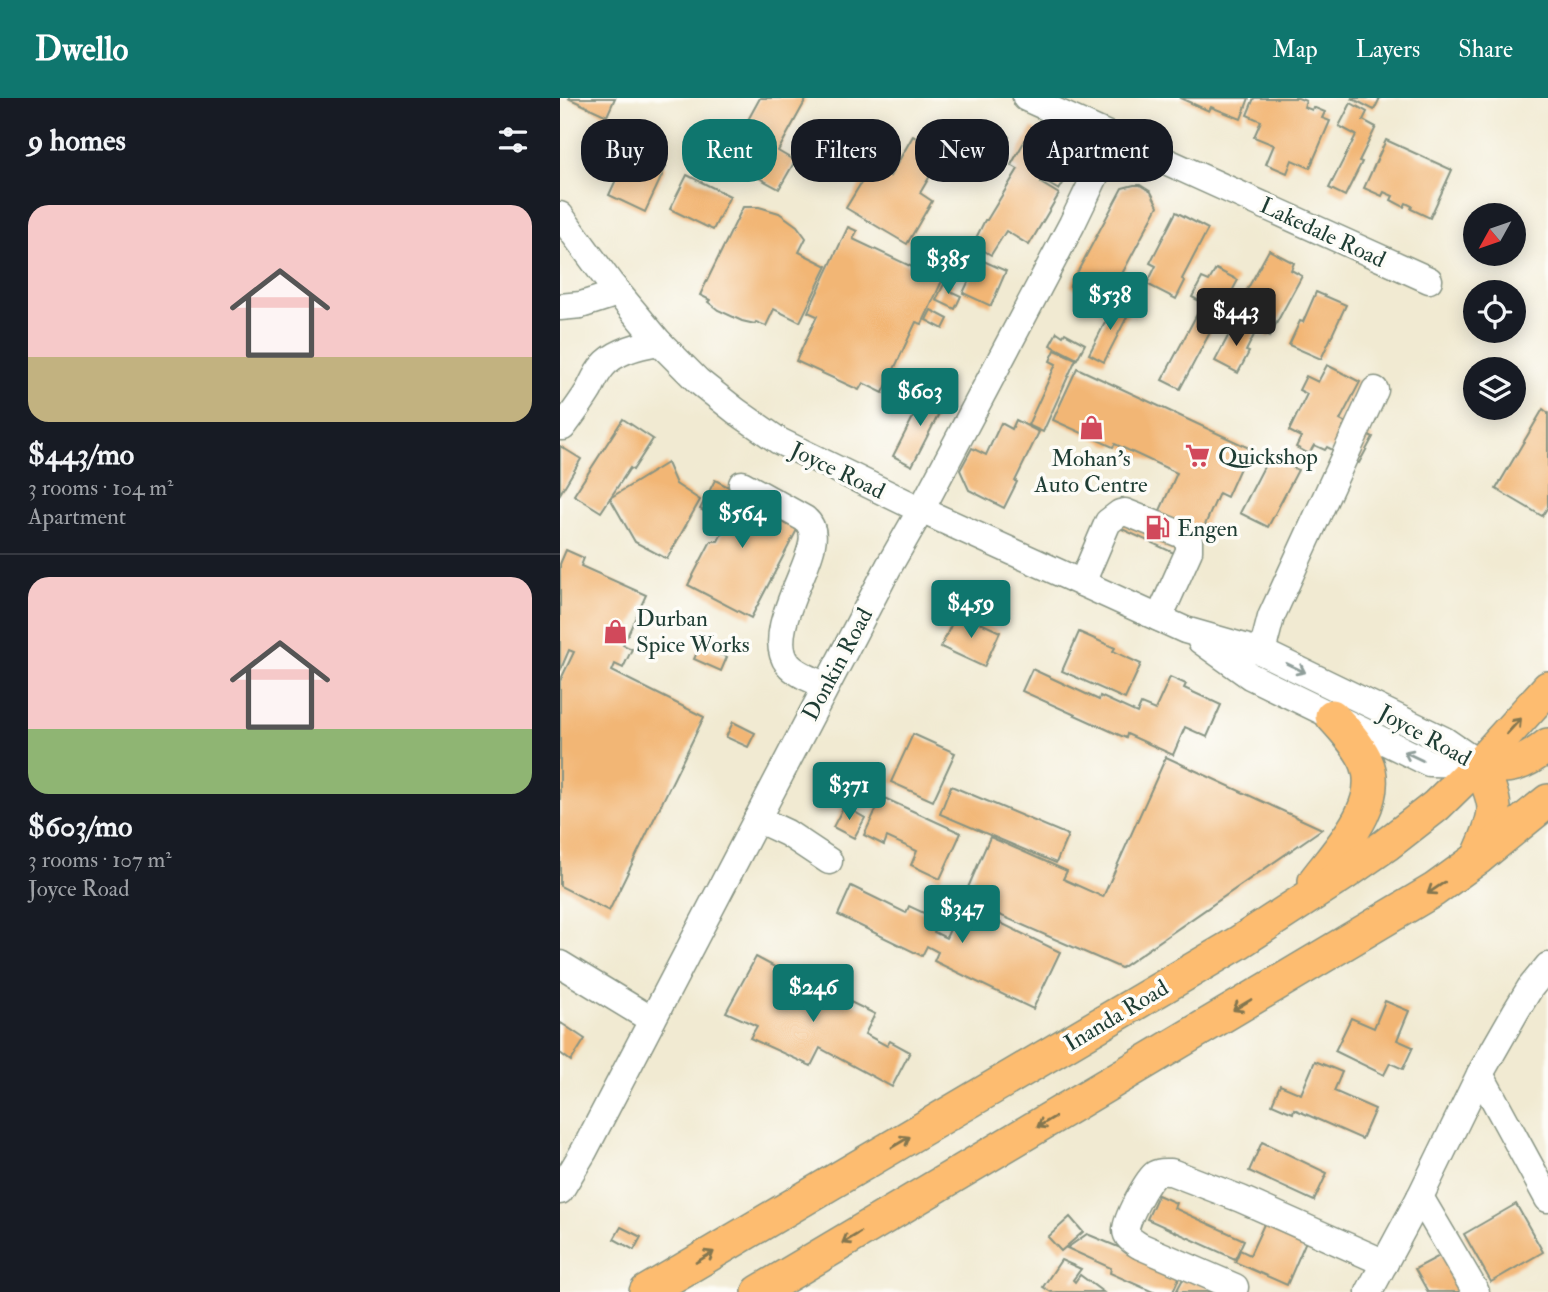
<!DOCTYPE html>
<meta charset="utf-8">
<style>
:root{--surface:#171b24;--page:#242831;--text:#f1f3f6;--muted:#9ea1a6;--line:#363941;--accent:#0f766e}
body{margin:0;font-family:"IM FELL Double Pica",serif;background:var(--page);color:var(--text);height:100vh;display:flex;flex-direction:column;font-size:26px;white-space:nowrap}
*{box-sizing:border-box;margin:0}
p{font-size:23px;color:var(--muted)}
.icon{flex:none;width:38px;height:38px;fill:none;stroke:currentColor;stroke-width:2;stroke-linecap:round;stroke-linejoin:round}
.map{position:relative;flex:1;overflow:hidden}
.panel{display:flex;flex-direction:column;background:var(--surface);width:560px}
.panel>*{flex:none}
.banner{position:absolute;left:21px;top:21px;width:665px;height:63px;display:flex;gap:14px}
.needle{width:46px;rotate:230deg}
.tools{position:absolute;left:903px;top:105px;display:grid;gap:14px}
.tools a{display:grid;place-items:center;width:63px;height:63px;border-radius:50%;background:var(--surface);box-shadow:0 4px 18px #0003;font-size:35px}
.price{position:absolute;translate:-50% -60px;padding:0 16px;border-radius:7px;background:var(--accent);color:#fff;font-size:23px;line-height:46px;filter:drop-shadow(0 2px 4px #0008)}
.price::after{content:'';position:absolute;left:50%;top:42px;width:21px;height:16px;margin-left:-10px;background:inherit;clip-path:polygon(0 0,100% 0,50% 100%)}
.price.on{background:#222;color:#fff}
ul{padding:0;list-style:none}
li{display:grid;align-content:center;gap:14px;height:371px;padding:0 28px}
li+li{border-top:2px solid var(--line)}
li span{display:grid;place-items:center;height:217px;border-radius:21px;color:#555}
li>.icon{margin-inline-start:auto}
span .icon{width:126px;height:126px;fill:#fffc;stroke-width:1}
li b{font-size:30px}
h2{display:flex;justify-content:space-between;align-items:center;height:84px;padding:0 28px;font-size:30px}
.pill{padding:0 24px;border-radius:28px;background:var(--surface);box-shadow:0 4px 18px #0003;font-size:24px;line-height:63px}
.pill.on{background:var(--accent);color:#fff}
header{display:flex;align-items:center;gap:42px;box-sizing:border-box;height:98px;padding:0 35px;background:var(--accent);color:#fff}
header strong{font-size:33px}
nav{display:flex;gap:38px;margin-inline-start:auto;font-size:24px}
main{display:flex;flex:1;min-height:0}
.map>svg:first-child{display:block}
.building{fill:#f2b674}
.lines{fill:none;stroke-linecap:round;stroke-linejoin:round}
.minor-casing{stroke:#889483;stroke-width:29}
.major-casing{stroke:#889483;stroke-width:36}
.minor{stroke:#fff;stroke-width:26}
.major{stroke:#fdbc6f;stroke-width:33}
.oneway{stroke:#8f9e9a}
.oneway2{stroke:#83764f}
.labels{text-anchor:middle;stroke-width:7;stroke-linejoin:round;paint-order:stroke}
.street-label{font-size:23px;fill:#1f3d34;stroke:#fdfcf7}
.poi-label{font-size:23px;fill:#1f3d34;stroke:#fdfcf7;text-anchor:start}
</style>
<header>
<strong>Dwello</strong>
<nav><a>Map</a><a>Layers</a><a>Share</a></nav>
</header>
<main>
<section class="panel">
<h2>9 homes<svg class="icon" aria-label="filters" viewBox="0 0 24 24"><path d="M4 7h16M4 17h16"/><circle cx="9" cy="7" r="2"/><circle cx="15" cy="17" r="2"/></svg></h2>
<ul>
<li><span style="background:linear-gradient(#f6c9c9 70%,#c2b280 0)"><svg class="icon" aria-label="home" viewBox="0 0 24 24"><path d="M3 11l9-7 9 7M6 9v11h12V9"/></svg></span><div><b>$443/mo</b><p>3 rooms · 104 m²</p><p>Apartment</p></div></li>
<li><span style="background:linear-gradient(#f6c9c9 70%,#8fb573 0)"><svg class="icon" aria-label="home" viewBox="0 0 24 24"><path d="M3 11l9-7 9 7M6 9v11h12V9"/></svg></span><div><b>$603/mo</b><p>3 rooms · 107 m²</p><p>Joyce Road</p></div></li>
</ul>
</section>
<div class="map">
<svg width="988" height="1194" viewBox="0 0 988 1194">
<rect width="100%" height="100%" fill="#fdfcf7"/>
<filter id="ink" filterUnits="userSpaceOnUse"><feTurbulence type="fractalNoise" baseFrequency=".0143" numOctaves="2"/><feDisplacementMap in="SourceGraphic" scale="14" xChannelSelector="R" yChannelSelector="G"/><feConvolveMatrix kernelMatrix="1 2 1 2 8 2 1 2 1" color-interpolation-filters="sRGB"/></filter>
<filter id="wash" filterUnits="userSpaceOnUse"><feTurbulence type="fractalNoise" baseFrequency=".00686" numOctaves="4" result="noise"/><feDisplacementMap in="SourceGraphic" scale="28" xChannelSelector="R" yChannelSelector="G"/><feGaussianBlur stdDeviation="1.57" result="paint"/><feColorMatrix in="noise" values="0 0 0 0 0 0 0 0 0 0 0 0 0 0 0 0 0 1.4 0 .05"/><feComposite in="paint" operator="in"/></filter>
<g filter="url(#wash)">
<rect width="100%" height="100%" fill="#f1ead2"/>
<g id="blocks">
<g class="building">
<polygon points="8,0 55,0 47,18"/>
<polygon points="200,0 247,0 218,53 235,63 219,91 166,62"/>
<polygon points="620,0 689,0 681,21 651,9 649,13"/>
<polygon points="694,0 738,0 746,3 744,9 752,12 753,9 765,14 762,20 770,23 750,70 732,62 727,75 706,66 714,47 694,39 701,23 687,17"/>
<polygon points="791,0 820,0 814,12"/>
<polygon points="791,5 807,14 803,22 816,29 799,63 802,64 785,98 769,90 796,37 779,28"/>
<polygon points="413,22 449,39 432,75 396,58"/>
<polygon points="472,30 510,52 512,71 499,92 482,82 481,85 499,96 469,147 446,133 431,157 413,146 425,122 427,122 458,71 451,67"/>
<polygon points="353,38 383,56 360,95 372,103 347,146 286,110 312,67 330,78"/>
<polygon points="826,42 892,72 870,120 851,111 852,108 846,105 844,109 831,102 833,98 824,94 822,98 804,90"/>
<polygon points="70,51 106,69 85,114 49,97"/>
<polygon points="127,77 170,98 153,132 110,111"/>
<polygon points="574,87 580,87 591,94 598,108 546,206 510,188 562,90"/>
<polygon points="183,109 199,109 219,115 237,128 246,140 239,154 267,168 240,224 214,211 206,228 196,224 195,226 182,223 158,212 148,204 150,202 140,197"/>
<polygon points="616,114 648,131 622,181 625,183 616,201 587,186 596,168 590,165"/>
<polygon points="288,129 297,133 293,141 382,183 362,226 356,224 323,295 303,285 299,292 236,263 257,218 248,214"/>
<polygon points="709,152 734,165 731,172 742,178 709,239 672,219"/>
<polygon points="419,161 446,173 431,208 403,195"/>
<polygon points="656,171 678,182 620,291 602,282 643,205 632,199 642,180 649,183"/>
<polygon points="386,182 394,185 390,193 401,198 395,211 376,202"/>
<polygon points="756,194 786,207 761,261 729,247 740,223 743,224"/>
<polygon points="555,205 570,213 544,264 529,256"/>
<polygon points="371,212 388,221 383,231 366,222"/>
<polygon points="675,225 695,235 686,253 689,254 678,275 655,263"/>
<polygon points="497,234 503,238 505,235 525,246 517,261 490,247"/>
<polygon points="495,252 516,261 483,334 468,327 496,266 490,263"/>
<polygon points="767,267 800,284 780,322 813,339 799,365 767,349 765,352 754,347 749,356 736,349 741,339 729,333 747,296 739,292 746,278 758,284"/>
<polygon points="517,270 689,350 667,399 659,395 641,436 643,437 631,463 549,425 561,399 598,417 617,375 555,346 553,349 493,322"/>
<polygon points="367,292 386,302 352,368 333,358"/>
<polygon points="983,311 988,315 988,409 982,418 936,391"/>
<polygon points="63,321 93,341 73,372 70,370 41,414 14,397"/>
<polygon points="456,322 479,334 455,383 457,384 444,410 409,392 400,372 412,350 426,357 441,325 452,331"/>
<polygon points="0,348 21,361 0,396"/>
<polygon points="710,357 738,372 708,429 680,415"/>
<polygon points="107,365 116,386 140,402 107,461 75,444 50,400"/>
<polygon points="155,382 240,426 191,520 128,487 151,443 158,443 167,425 140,411"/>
<polygon points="6,452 24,460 21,468 86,497 63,547 72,551 63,570 55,566 52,573 144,619 49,813 0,788 0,583 14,554 9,552 0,573 0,466"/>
<polygon points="397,514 440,534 424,569 381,549"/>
<polygon points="519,534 555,550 553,553 581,566 565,601 502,573"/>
<polygon points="140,548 167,559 161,573 134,561"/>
<polygon points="472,571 539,602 540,598 577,615 581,606 595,612 610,579 626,586 624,590 661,607 647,639 625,629 613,657 567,636 566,640 462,593"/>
<polygon points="173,624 195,635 188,649 166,639"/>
<polygon points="353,636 395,655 373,703 331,684"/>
<polygon points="606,659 762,731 561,870 403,801 430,739 507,773 503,781 543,799"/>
<polygon points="391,688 508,737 496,765 380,716"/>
<polygon points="322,699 401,735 380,781 351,767 357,753 327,739 324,747 304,737"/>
<polygon points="284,708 305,720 294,740 273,729"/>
<polygon points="291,788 346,815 349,808 379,822 374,834 386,840 402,806 500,854 473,911 374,863 378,854 367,848 362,858 278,817"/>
<polygon points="196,859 226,875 218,889 221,890 224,885 246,897 244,902 247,904 256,887 315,916 305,936 327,948 330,943 350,954 332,989 260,950 251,968 190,940 197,928 166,914"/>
<polygon points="825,903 849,913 837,942 853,949 843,971 830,965 824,977 775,953 791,920 814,930"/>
<polygon points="1,925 25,941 11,963 0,955 0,927"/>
<polygon points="755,963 782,974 774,993 815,1011 802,1041 734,1011 733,1015 712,1006 720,987 741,996"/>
<polygon points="702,1044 767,1075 754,1103 689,1073"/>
<polygon points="598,1097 616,1105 614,1110 684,1142 675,1161 587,1121"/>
<polygon points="956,1106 983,1154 931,1184 904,1136"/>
<polygon points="510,1119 523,1134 501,1153 488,1139"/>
<polygon points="705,1124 746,1143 727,1187 675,1164 680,1152 690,1157"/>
<polygon points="61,1129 81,1139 74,1152 54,1141"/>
<polygon points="527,1136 621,1175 613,1194 593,1194 550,1175 551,1170 507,1150"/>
<polygon points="883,1156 905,1194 868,1194 855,1171"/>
<polygon points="501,1162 521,1171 513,1182 515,1184 520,1177 543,1194 491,1194 483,1189"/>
<polygon points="625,1177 657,1194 616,1194"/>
</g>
</g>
</g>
<g filter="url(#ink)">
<use href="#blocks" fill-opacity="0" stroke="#889483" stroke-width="2"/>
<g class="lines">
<defs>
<g id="minor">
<polyline points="466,0 869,182"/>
<polyline points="0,117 50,185 99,244 138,283 176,313 219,343 361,412 625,532 702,554 884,642 919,666"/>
<polyline points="0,209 21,207 58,195"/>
<path d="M0,329H3C12,317 21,305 29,292C33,284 37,274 43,268C55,253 81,247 99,244"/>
<path d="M182,386L245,421C252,427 254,436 252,446C247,476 205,537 228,566C236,576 254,582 266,588"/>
<polyline points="522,485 548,424 560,415 565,414 625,438 629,442 629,453 599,520"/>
<polyline points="641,543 690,578 869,665 919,666"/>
<polyline points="702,554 711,519 815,292"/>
<polyline points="197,721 227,735 269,763"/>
<polyline points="0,866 92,922"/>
<polyline points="920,976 988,1101"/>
<polyline points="0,1093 24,1053 329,468 361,412 512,126 554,39"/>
<polyline points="860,1099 916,1194"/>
<path d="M675,1189L580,1148C574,1144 566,1140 566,1132C565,1123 588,1080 595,1076C600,1073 605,1074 611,1074L681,1101L825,1165"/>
<polyline points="809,1194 860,1099 920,976 956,913 970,890 988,868"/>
</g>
<g id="major">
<path d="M919,666C949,672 965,666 988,647"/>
<path d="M918,760C924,745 934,727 934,710C933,695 925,680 919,666"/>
<path d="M755,783C779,751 826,704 805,661C797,645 784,631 772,618"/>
<polyline points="86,1194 678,845 784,776 826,747 876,708 919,666 988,590"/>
<polyline points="199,1194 874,792 918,760 988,703"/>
</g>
</defs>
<use href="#minor" class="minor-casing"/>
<use href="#major" class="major-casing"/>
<use href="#minor" class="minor"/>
<use href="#major" class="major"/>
</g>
<defs><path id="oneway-shaft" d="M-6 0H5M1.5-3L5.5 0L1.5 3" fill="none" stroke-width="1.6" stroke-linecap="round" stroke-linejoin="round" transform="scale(1.75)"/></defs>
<g class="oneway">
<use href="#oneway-shaft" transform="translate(736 570) rotate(26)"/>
<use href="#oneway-shaft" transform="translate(853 658) rotate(-154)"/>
</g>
<g class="oneway2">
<use href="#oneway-shaft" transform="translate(954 628) rotate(-47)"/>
<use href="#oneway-shaft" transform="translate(876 790) rotate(146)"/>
<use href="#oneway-shaft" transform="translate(682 907) rotate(149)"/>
<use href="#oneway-shaft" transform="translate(486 1024) rotate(149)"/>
<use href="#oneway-shaft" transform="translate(341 1044) rotate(-31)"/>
<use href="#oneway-shaft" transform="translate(291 1140) rotate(149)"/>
<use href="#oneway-shaft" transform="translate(145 1159) rotate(-31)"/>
</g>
</g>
<defs>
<symbol id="shop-bare" viewBox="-9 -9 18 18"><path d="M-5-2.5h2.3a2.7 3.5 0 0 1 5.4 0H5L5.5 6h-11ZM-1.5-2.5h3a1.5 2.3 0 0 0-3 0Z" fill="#d1495b" stroke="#fdfcf7" stroke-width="2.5" paint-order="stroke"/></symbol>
<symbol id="supermarket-bare" viewBox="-9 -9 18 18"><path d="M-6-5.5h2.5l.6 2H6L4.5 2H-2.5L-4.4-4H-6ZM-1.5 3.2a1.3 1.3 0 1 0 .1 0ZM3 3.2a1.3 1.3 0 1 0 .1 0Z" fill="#d1495b" stroke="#fdfcf7" stroke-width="2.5" paint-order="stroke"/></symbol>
<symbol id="fuel-bare" viewBox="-9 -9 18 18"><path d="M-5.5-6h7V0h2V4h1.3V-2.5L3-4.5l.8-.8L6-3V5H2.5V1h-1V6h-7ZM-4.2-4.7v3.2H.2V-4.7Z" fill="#d1495b" stroke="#fdfcf7" stroke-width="2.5" paint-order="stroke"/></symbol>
</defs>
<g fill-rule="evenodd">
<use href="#shop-bare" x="514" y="312" width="35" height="35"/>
<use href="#supermarket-bare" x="620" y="340" width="35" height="35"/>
<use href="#fuel-bare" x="580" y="412" width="35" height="35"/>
<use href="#shop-bare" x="38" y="516" width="35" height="35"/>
</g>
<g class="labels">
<g class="street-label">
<text transform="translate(763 134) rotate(25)" y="8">Lakedale Road</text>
<text transform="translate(278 372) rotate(26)" y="8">Joyce Road</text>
<text transform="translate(277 566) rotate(-62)" y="8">Donkin Road</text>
<text transform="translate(865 637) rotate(29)" y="8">Joyce Road</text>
<text transform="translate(556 917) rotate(-31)" y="8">Inanda Road</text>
</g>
<g class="poi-label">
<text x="658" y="366">Quickshop</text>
<text x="531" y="368" text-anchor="middle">Mohan's<tspan x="531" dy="26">Auto Centre</tspan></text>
<text x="617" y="438">Engen</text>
<text x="76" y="528">Durban<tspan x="76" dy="26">Spice Works</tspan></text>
</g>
</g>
</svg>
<div class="tools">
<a><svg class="needle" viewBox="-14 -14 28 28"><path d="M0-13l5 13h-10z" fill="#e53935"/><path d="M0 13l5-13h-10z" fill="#9ea1a6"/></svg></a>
<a><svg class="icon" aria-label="locate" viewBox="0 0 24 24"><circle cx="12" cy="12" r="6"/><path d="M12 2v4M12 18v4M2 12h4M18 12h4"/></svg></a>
<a><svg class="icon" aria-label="layers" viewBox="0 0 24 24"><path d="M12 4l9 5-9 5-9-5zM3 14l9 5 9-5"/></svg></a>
</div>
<b class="price" style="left:388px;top:198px">$385</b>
<b class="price" style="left:550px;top:234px">$538</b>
<b class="price on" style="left:676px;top:250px">$443</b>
<b class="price" style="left:360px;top:330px">$603</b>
<b class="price" style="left:182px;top:452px">$564</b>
<b class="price" style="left:411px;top:542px">$459</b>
<b class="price" style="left:289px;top:724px">$371</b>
<b class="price" style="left:402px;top:847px">$347</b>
<b class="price" style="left:253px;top:926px">$246</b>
<div class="banner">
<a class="pill">Buy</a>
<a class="pill on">Rent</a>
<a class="pill">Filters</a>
<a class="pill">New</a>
<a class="pill">Apartment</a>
</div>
</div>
</main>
